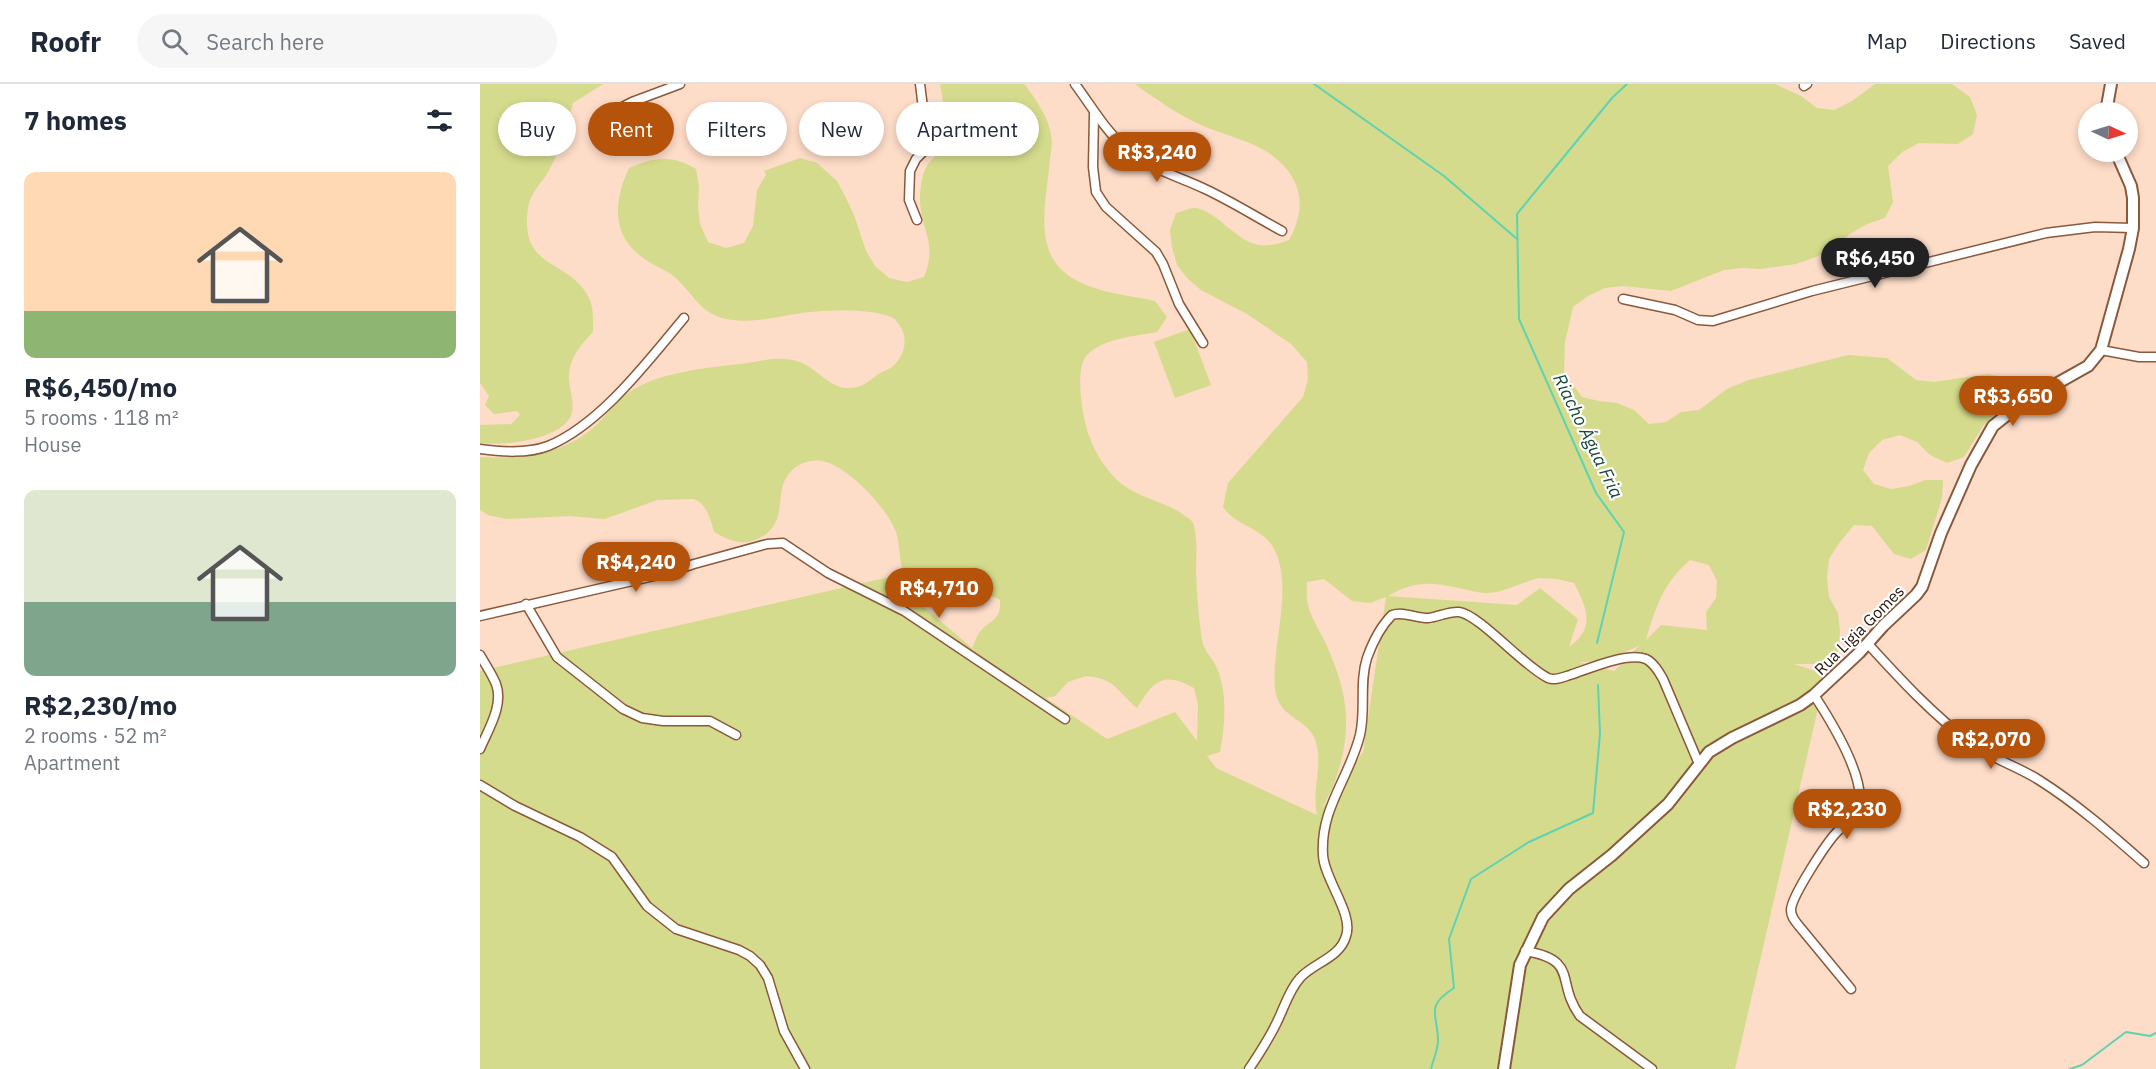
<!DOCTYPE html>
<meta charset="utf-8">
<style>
:root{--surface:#fff;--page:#f6f6f7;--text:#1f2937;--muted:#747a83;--line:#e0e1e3;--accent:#b45309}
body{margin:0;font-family:"IBM Plex Sans",sans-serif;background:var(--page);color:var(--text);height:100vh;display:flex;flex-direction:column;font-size:22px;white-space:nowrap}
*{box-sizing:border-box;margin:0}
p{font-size:20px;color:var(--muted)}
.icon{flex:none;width:33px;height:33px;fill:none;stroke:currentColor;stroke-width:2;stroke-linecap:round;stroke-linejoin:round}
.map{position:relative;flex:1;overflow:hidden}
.details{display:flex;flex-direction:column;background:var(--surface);width:480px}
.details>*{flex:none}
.top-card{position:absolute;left:18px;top:18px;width:570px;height:54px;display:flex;gap:12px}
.needle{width:39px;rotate:94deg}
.fabs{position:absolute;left:1598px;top:18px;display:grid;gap:12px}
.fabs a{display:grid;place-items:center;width:60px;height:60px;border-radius:50%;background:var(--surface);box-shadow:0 3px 9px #0003;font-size:30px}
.price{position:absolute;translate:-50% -51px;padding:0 14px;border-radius:21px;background:var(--accent);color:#fff;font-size:20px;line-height:39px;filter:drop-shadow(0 2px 3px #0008)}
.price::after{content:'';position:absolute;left:50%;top:36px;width:18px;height:14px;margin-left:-9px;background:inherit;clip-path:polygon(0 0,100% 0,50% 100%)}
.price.on{background:#222;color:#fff}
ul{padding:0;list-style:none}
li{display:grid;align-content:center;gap:12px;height:318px;padding:0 24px}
li span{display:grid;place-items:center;height:186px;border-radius:12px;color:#555}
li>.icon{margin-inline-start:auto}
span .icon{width:108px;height:108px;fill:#fffc;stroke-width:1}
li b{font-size:26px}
h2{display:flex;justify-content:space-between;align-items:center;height:72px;padding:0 24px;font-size:26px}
.tag{padding:0 21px;border-radius:27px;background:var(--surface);box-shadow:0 3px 9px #0003;font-size:21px;line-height:54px}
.tag.on{background:var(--accent);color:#fff}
header{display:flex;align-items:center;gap:36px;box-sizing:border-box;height:84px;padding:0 30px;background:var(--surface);border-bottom:2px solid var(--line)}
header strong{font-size:28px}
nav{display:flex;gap:33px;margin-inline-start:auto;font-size:21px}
.search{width:420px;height:54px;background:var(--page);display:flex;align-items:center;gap:15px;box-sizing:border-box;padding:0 21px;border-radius:33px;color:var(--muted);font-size:22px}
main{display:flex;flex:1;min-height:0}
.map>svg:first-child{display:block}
.green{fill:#d5db8c;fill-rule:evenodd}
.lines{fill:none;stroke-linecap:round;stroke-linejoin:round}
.stream{stroke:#5fd2b2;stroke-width:2}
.minor-casing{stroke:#89593b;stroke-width:11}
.tertiary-casing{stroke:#89593b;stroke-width:14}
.minor{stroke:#fff;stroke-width:8}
.tertiary{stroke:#fff;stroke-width:10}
.labels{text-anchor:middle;stroke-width:4.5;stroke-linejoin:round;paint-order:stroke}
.street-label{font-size:16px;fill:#271408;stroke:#fff}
.water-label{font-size:18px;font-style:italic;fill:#144639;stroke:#fff}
</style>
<header>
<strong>Roofr</strong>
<div class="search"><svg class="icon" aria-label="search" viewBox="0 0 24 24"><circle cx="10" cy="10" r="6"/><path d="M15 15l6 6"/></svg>Search here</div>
<nav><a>Map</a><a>Directions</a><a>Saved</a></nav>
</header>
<main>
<section class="details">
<h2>7 homes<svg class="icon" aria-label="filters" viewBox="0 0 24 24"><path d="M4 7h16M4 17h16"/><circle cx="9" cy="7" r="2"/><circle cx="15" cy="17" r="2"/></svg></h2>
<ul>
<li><span style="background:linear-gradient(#ffd9b3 75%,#8fb573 0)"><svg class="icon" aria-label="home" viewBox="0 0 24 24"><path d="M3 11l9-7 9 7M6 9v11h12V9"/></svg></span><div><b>R$6,450/mo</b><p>5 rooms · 118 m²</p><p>House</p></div></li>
<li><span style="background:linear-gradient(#dfe7d0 60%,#7fa58c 0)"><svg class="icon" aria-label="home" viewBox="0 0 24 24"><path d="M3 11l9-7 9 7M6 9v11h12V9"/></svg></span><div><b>R$2,230/mo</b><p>2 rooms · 52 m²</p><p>Apartment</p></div></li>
</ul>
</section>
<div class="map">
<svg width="1676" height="985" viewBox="0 0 1676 985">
<rect width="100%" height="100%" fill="#fddcc8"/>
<g class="green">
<path d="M0,0H123L93,19C86,43 80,67 68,88C61,100 50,109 48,124C39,186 87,174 108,212C114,223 113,235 113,248C100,262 88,275 89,296C90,307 94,317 92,328C86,356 22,362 0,359V341L31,340L40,331L37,327L14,330L5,321L9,312L0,299Z"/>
<path d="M460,0H544L546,2C557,17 568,33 571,51C573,58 571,67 570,74C568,109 552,161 584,188C609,209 645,210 675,217L687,233L677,248C655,252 625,254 608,270C593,283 603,338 610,354C615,369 626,385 637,396C652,411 681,417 698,427C703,430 708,434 713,438C718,457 716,469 716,488C717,508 718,529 721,549C723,568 728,567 736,582C748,608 745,641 740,668L727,672L736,684L837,731C831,706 845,677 834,653C823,632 798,634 795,604C791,561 815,502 793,463C781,443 756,442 743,423L748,399L823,313L828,295L827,278L811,260L767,230L721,206L708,195L697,181L692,163L690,146L696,129C701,128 709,124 714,124C723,124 732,131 739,136C765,157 775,169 809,156C828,122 822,92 789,69C771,57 742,50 721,41C697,30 677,16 655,0H1295L1321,12L1337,24L1354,26L1372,17L1395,0H1472L1490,13L1497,31L1493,50L1478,60L1439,59L1422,68L1408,82L1413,118L1405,134L1387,140L1370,150L1353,164L1336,173L1316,180L1280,185L1263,184L1244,186L1191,207L1143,202L1125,204L1108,212L1093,223L1085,258L1084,289L1102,313L1119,317L1137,319L1154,326L1169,340L1186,338L1201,328L1219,326L1247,305L1269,296L1368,271L1407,274L1436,296L1454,298L1508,290L1526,294L1532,312L1503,342L1484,373L1467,379L1450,371L1437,358L1420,351L1402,356L1389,369L1383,386L1394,400L1411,405L1429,402L1445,396H1463L1462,414L1446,466L1431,475L1414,470L1392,442L1374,441L1360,458L1349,475L1347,494L1349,513L1358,529L1360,547L1359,566L1347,580H1314L1344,590L1336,633L1255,985H0V587L409,493L492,564C494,561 495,555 498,551C506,536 522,539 520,516C514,513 505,508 499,508C474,509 457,525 434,504C417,490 422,467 416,448C408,425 367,381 342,377C323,374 306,386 302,405C299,417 301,431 294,441C288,450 283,453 273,457C258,461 247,455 234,448C231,436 226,418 213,415L177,416L125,435L89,432L26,435L8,431L0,426V373C40,375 84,371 115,342C127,331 137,316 151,307C181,288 225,284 260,280C281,278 301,270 322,279C338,286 351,305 369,304C381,304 388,298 397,291C403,287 412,285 416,279C425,269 428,254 420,242C417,238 415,234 411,233C390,224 339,226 316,230C296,233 274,239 253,236C223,233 216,214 197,195C188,186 176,183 166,176C131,153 133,119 149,84C175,73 190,70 216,85L219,103L218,123L220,140L228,158L246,164L264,159L273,142L277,106L286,91L284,87L320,74L337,79L357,97L366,114L374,131L386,167L395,182L409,194L427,198L444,193C458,158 441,148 440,116C440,105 442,88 448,80C451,76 455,73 458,69C468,50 464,20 460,0ZM1210,476L1229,481L1237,497L1236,514L1226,528L1227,546L1181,541L1166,556C1175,524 1184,498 1210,476ZM1059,494L1077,495L1094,499C1107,524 1116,544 1089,563L1098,535L1060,504L1037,521L908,512C936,496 952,498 983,505C990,506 998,509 1006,509C1024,509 1041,498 1059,494ZM844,495L872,517L890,519L906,513L883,668L842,725C847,714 854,703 857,691C872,645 868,611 849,567C843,551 832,537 828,521C826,514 827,505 827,498ZM1160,561L1134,587L1099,578C1119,579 1142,570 1160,561ZM606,592C637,595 635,606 657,624C674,596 683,587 714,604L718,621L717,657L695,628L627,655L566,614L575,612L588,598Z"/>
<polygon points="710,245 731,301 695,314 674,258"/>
</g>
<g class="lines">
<g class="stream">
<polyline points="834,0 964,92 1037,155"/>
<polyline points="1117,559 1144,448 1116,409 1039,235 1037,130 1132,14 1147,0"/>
<path d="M951,985C953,976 958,966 958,957C958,930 944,923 974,904L969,855L991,795L1049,758L1113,729L1120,650L1118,601"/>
<polyline points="1590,985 1602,981 1646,948 1670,952 1676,949"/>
</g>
<defs>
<g id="minor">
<path d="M595,0C612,23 625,46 646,65C669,85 698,92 725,105C751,117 776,133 802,147"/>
<polyline points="1324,2 1327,0"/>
<polyline points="614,30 613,83 616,108 626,123 676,168 683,180 699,220 723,259"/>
<polyline points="132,52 126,42 127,31 152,18 200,0"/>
<polyline points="437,136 429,116 430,87 436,75 452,59 454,51 443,24 440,0"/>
<polyline points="1143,215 1195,226 1218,236 1233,237 1332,207 1566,149 1615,143 1653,144"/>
<polyline points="1621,266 1659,273 1676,273"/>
<path d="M0,365C22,368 47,370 68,362C120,341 168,277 204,234"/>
<polyline points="46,520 77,573 143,625 162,634 183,637 230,637 256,651"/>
<polyline points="0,532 187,489 214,480 287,460 303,459 348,489 424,527 585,635"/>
<path d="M1388,560C1420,595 1452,630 1491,659C1512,675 1537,682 1559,696C1597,720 1631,750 1664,779"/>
<path d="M0,571C5,580 12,590 16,600C24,621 8,646 0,665"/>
<path d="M1334,611C1351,637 1380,684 1380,715C1380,731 1368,737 1357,748C1347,758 1311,813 1311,826C1311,833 1315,837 1319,842L1371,905"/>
<polyline points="0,701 35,722 100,753 132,773 167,822 196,845 259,866 270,872 280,881 288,894 304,947 325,985"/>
<path d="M1045,867C1100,876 1075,898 1100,932L1172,985"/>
<path d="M769,985C779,970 789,955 797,938C804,924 809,906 820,894C833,879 860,874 866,852C874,830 844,795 843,771C840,724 869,695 880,651C886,626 879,599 887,574C892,560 901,542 912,531C924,527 935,534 948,534C958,533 969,527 979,528C1000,531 1043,582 1068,594C1075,597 1083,593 1090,591C1109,585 1146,568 1166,575C1174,579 1179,588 1183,595L1219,680"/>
</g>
<g id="tertiary">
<polyline points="1626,28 1631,0"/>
<polyline points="1024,985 1040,881 1063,833 1089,805 1132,771 1188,720 1229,668 1252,654 1320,621 1334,611 1379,569 1403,542 1436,511 1442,503 1461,449 1491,381 1513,342 1542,319 1608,282 1621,266 1649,165 1653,144 1653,114 1651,102 1636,68"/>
</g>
</defs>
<use href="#minor" class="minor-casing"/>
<use href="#tertiary" class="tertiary-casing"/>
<use href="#minor" class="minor"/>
<use href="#tertiary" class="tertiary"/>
</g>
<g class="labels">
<g class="street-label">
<text transform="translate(1379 546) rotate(-45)" y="6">Rua Ligia Gomes</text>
</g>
<g class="water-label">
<text transform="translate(1108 352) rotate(64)" y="6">Riacho Água Fria</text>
</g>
</g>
</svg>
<div class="fabs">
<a><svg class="needle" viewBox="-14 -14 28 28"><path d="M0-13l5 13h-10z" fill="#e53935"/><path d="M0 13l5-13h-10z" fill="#747a83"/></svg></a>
</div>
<b class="price" style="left:677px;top:99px">R$3,240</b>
<b class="price on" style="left:1395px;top:205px">R$6,450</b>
<b class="price" style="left:1533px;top:343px">R$3,650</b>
<b class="price" style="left:156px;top:509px">R$4,240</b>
<b class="price" style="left:459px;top:535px">R$4,710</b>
<b class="price" style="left:1511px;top:686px">R$2,070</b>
<b class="price" style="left:1367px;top:756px">R$2,230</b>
<div class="top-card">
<a class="tag">Buy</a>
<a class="tag on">Rent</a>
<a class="tag">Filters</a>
<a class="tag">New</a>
<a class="tag">Apartment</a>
</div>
</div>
</main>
